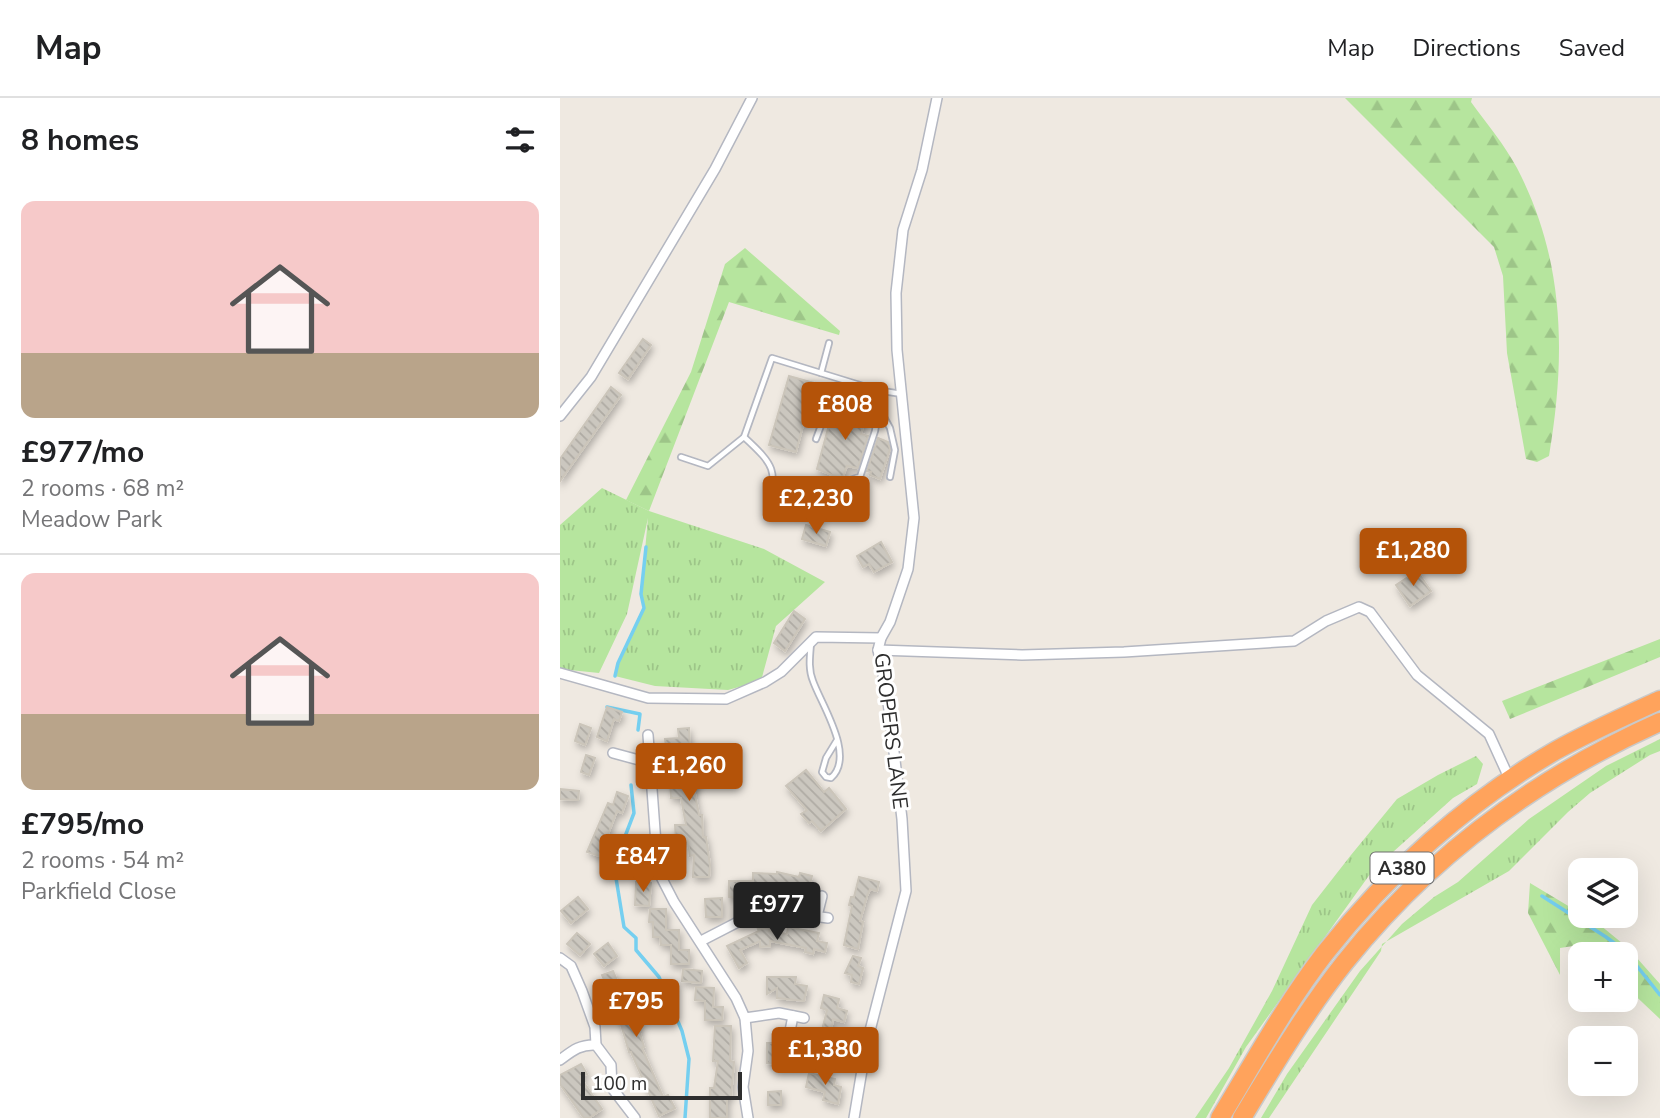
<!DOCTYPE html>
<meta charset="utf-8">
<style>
:root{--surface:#fff;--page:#f6f6f6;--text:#202124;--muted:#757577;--line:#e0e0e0;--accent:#b45309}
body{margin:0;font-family:"Nunito Sans",sans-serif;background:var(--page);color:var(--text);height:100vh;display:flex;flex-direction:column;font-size:26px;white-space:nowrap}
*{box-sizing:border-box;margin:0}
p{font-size:23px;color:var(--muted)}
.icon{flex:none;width:38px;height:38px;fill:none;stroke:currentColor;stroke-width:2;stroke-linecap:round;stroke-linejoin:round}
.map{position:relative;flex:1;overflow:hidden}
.drawer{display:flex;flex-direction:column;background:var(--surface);width:560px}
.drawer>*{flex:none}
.fabs{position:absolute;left:1008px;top:760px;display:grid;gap:14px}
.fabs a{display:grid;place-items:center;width:70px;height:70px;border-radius:14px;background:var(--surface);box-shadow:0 7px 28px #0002;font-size:35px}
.scale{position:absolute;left:21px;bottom:18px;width:161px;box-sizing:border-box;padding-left:7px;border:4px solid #2e2e2e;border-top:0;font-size:19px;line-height:24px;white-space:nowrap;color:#2e2e2e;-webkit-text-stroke:5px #fff;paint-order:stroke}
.price{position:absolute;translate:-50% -60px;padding:0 16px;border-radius:7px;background:var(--accent);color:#fff;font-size:23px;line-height:46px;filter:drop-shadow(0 2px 4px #0008)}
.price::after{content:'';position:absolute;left:50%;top:42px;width:21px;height:16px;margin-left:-10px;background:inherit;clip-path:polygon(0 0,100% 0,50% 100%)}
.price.current{background:#222;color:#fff}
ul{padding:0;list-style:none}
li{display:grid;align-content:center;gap:14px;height:371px;padding:0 21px}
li+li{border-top:2px solid var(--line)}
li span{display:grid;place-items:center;height:217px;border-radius:14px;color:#555}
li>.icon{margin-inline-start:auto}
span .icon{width:126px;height:126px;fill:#fffc;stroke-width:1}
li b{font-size:30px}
h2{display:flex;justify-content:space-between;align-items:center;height:84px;padding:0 21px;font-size:30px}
header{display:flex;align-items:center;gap:42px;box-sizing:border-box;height:98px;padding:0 35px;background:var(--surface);border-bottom:2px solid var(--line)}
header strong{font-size:33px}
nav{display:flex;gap:38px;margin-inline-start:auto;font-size:24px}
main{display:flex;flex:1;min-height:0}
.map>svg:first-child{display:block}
.grass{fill:url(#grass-tufts)}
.forest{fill:url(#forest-firs)}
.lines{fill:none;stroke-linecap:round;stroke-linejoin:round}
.stream{stroke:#75cff0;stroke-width:3.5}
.building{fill:url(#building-back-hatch);stroke:#cbc5ba;stroke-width:2;filter:url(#shadow)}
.lane-casing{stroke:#b4b7c1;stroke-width:8}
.street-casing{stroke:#b4b7c1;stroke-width:12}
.highway-casing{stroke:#c9c9c9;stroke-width:21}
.lane{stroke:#fff;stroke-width:4.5}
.street{stroke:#fff;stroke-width:9}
.highway{stroke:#ffa35c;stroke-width:18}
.labels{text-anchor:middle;stroke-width:6;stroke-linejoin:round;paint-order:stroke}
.shield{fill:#fff;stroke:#6d6d6d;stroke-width:2}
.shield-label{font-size:19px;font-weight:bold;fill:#2e2e2e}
.street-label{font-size:21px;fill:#2e2e2e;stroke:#fff}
</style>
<header>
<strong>Map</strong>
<nav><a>Map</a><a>Directions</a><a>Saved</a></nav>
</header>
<main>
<section class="drawer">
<h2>8 homes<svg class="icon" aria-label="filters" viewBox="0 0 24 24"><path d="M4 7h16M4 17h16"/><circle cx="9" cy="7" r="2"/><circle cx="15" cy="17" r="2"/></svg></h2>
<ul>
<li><span style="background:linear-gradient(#f6c9c9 70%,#b9a48a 0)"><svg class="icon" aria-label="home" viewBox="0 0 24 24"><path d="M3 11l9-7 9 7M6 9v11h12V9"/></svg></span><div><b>£977/mo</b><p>2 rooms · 68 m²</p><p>Meadow Park</p></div></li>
<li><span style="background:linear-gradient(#f6c9c9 65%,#b9a48a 0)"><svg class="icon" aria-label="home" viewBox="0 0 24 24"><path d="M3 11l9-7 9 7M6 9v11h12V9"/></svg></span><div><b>£795/mo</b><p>2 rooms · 54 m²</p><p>Parkfield Close</p></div></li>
</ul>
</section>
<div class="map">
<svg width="1100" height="1020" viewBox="0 0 1100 1020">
<defs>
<pattern id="grass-tufts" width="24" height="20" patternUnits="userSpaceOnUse" patternTransform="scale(1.75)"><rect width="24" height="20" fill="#b6e59e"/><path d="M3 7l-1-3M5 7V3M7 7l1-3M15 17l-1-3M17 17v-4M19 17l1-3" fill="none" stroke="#9dc588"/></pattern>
<pattern id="forest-firs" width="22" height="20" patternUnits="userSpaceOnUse" patternTransform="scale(1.75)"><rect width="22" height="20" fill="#b6e59e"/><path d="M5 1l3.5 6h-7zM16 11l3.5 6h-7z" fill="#9dc588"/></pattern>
<pattern id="building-back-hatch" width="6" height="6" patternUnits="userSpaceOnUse" patternTransform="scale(1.75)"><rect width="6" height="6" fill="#cbc7bf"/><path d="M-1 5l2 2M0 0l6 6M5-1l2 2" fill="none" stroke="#afaba4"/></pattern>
<filter id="shadow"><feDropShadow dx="2" dy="4" stdDeviation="3.5" flood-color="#0004"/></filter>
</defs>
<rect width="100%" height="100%" fill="#efe9e1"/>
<g class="grass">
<polygon points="42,390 89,413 204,451 265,484 216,528 201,583 168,592 95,588 55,578 58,565 84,510 81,496 88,420 67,516 39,575 0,571 0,427"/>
<polygon points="1100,641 1100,653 1090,657 1030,695 1008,714 949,773 822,846 821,853 709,1020 701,1020 727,976 800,873 842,826 874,799 898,784 969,721 1046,668"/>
<polygon points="916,658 923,666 917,686 893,700 813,772 686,949 646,1020 635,1020 669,970 712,893 752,807 791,757 837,701 878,677"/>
</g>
<g class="forest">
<path d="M785,0H912L911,4C927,26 944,46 957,70C1005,162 1006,258 989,358L977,364L966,361L947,255L943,178L934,149Z"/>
<polygon points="185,150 280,233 279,237 169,204 89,413 66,402 131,274 165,166"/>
<polygon points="1100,541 1100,559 950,621 942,603"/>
<polygon points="970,785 1040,827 1068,850 1100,886 1100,921 1066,889 1066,856 1030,856 1020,847 1000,850 1000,877 968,815"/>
</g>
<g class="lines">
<g class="stream">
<polyline points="55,578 58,565 84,510 81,496 86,449"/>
<polyline points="47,609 80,616 78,632"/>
<polyline points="71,687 74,715 56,762 55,774 64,829 76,840 76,852 99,879 122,933 129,961 125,1020"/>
<polyline points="982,798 1046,839 1065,853 1100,897"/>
</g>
</g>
<g class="building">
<polygon points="83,241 91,247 68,281 59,275"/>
<polygon points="229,278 254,285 236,354 209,347"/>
<polygon points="51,289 61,297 0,383 0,361"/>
<polygon points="290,302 309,307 301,336 308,338 298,370 287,368 282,381 257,371 269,327 282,330"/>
<polygon points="318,340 328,344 330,351 320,381 310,377 311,374 307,373"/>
<polygon points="241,388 272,396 270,405 239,397"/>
<polygon points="221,402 243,408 241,416 219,411"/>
<polygon points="246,427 270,434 266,448 242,441"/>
<polygon points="321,444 332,464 314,474 309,466 303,469 297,458"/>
<polygon points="857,473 871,493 850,508 836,487"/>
<polygon points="234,513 245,521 225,553 214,545"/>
<polygon points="47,609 62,614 59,623 54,621 47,643 37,639"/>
<polygon points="20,626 31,630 25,647 15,643"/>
<polygon points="129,630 130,658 134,658 135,674 138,674 139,685 136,685 136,691 134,691 139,717 142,717 143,739 146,739 150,767 149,779 133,779 134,757 130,758 128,743 116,743 115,727 126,727 121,700 111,700 110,684 119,683 118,656 107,657 105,641 119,640 118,631"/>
<polygon points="26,657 35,660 29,677 21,674"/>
<polygon points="246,672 264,694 269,690 286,711 261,733 252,723 249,725 241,716 247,712 226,688"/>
<polygon points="0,691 19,693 18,702 0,701"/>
<polygon points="57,694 68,698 62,715 57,713 43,749 49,751 46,760 27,754 48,705 53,707"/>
<polygon points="217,774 239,779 240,775 252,778 248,794 225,789 224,793 207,790 207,792 184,791 184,799 169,799 169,783 193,783 193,775 217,776"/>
<polygon points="299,779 319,784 317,793 310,791 307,798 300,823 303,824 298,851 284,847 292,808 289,807 291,799 294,799"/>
<polygon points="76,784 91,785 89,808 75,807"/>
<polygon points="18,799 28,811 11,825 1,813"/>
<polygon points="162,800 162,819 146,819 145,801"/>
<polygon points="90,811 106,811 106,832 119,832 119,852 129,852 129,866 111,866 111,847 101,847 100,839 93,839 93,824 89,824"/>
<polygon points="228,829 259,835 257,843 267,845 265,854 254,851 253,856 245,854 246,850 210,843 210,848 200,849 200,843 180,852 187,865 179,870 167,848 199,833 198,831 209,830 209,833 227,836"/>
<polygon points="17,835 30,846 20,857 7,846"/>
<polygon points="48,845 57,858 44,868 34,856"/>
<polygon points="293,858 301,860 298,868 303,870 299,886 291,884 292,877 285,875"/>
<polygon points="123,871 142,873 141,885 122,883"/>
<polygon points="53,873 60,890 73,886 78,902 71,904 84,949 82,950 103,999 108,997 115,1010 99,1018 71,954 69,954 56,909 42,877"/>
<polygon points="207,879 236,879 235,886 247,888 244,903 217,900 217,890 207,896"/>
<polygon points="136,889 154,890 153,909 163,909 162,922 145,922 145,903 135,902"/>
<polygon points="264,897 279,901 277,910 287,913 284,924 273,921 267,958 256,956 267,912 261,910"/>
<polygon points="155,928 171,928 170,963 174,964 171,999 167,999 167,1020 150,1020 150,990 154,990 158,963 153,963"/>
<polygon points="207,945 220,945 220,949 243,950 242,967 207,965"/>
<polygon points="21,966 27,976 20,979 42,1011 29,1020 24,1020 0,986 0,977"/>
<polygon points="249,975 275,981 274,987 281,989 278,1006 263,1002 265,994 246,989"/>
<polygon points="221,993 221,1007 208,1007 208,994"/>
</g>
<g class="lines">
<defs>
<g id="lane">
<polyline points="261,275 269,245"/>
<polyline points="316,292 319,310 330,330 335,352 330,379"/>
<path d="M184,339C220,372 215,373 207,419"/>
<polyline points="256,341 272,298 293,295 299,287"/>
<polyline points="121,359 148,368 184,339 212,260 316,292 342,296"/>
<path d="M275,401C281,390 287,381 300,379L315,333L319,310"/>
<path d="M251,545C250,558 248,571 253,583C261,606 296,658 271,680L266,679L262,674L266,660L277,642"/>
</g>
<g id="street">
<polyline points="0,318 31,279 155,71 192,0"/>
<polyline points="318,552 462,557 564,554 734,543 766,523 799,509 810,514 857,577 929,636 950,682"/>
<polyline points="0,575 88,600 166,601 205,584 221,574 256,539 321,540"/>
<polyline points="88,637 98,773 114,804 176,900 185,920 188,953 183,989 188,1020"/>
<polyline points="53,655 79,662 89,661"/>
<polyline points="257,818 262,798"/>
<polyline points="141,843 203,811 268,820"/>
<polyline points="0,860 11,868 22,893 35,929 36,947 51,967 52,990 75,1020"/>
<polyline points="185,920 219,915 244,920"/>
<polyline points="230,933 233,918"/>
<path d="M0,962C12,953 20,946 36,947"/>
<polyline points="294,1020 306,948 346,793 342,721 327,595 318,552 321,540 330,524 348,471 354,420 337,252 336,195 343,132 362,72 377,0"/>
</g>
<g id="highway">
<path d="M660,1020C694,964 725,907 765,855C828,775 907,704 995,653C1029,634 1065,618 1100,602"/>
<path d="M682,1020C714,967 746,913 785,864C869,759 977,679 1100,624"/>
</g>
</defs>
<use href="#lane" class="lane-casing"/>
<use href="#street" class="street-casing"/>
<use href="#highway" class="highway-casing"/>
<use href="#lane" class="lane"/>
<use href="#street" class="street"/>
<use href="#highway" class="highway"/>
</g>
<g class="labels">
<rect class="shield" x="810.5" y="754.5" width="63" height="31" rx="5"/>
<g class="shield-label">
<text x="842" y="777">A380</text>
</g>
<g class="street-label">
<text transform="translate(331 633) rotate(83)" y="7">GROPERS LANE</text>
</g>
</g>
</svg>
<div class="fabs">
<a><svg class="icon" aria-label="layers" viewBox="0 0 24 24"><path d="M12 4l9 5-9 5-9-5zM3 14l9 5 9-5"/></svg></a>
<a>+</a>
<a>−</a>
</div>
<div class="scale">100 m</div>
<b class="price" style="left:285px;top:344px">£808</b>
<b class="price" style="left:256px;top:438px">£2,230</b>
<b class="price" style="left:853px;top:490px">£1,280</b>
<b class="price" style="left:129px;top:705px">£1,260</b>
<b class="price" style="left:83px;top:796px">£847</b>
<b class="price current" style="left:217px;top:844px">£977</b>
<b class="price" style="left:76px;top:941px">£795</b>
<b class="price" style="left:265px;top:989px">£1,380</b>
</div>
</main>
